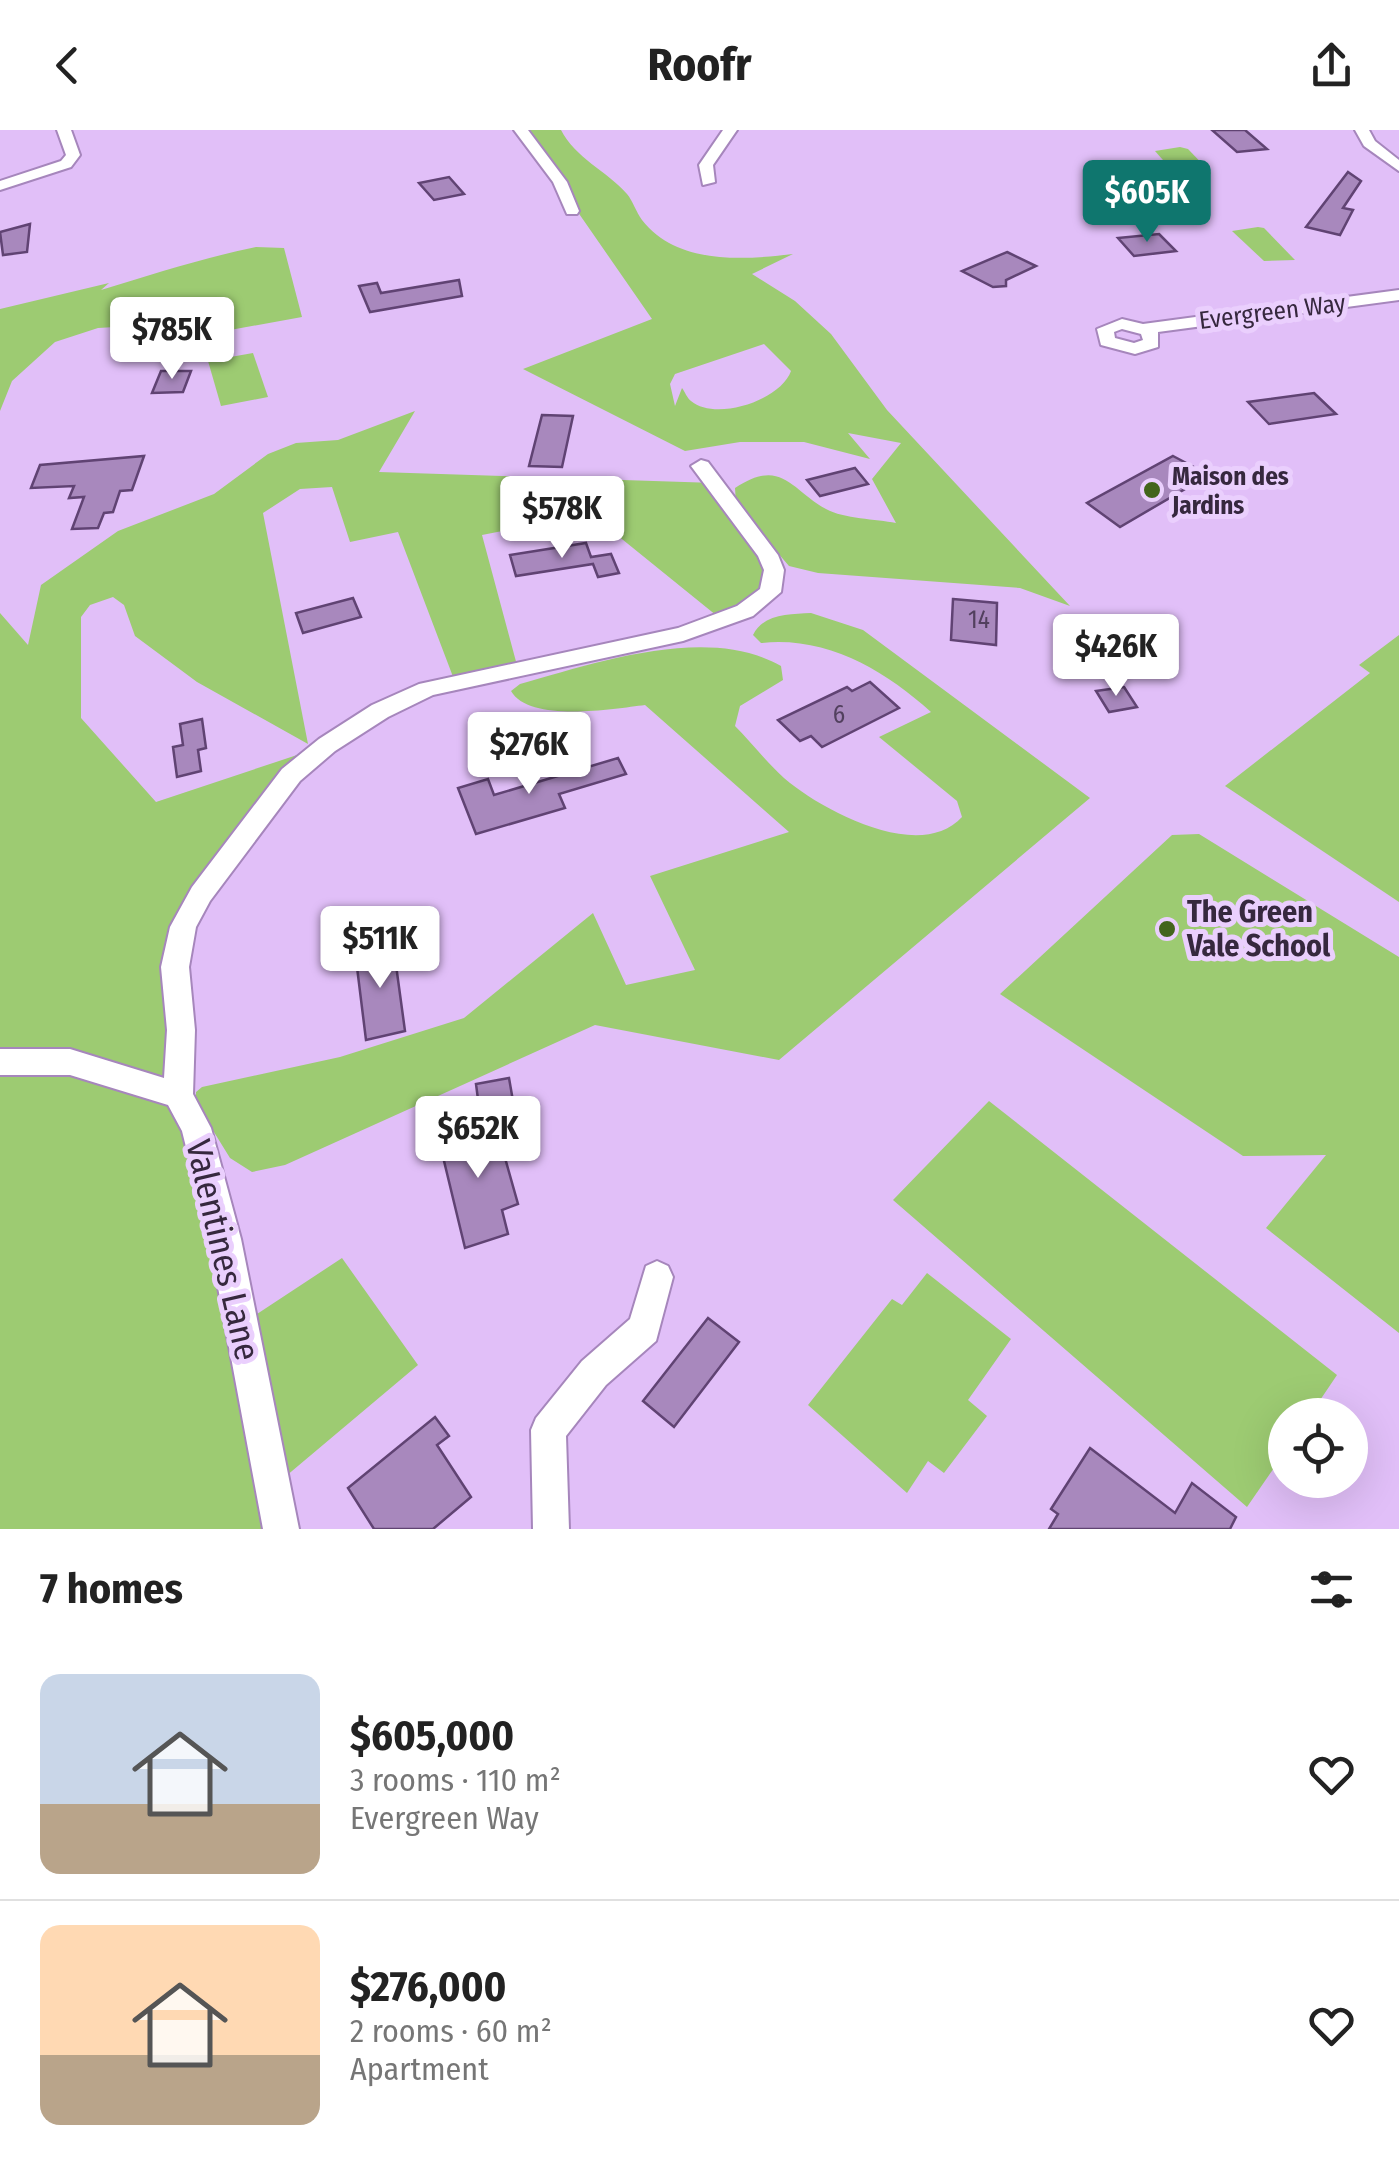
<!DOCTYPE html>
<meta charset="utf-8">
<style>
:root{--surface:#fff;--page:#f2f2f2;--text:#222;--muted:#767676;--line:#e0e0e0;--accent:#0f766e}
body{margin:0;font-family:"Fira Sans Condensed",sans-serif;background:var(--page);color:var(--text);height:100vh;display:flex;flex-direction:column;font-size:38px;white-space:nowrap}
*{box-sizing:border-box;margin:0}
p{font-size:32px;color:var(--muted)}
.icon{flex:none;width:55px;height:55px;fill:none;stroke:currentColor;stroke-width:2;stroke-linecap:round;stroke-linejoin:round}
.map{position:relative;height:1399px;overflow:hidden}
.details{display:flex;flex-direction:column;background:var(--surface);flex:1}
.details>*{flex:none}
.tools{position:absolute;left:1268px;top:1268px;display:grid;gap:20px}
.tools a{display:grid;place-items:center;width:100px;height:100px;border-radius:50%;background:var(--surface);box-shadow:0 10px 40px #0002;font-size:50px}
.price{position:absolute;translate:-50% -85px;padding:0 22px;border-radius:10px;background:#fff;color:#222;font-size:32px;line-height:65px;filter:drop-shadow(0 2px 5px #0008)}
.price::after{content:'';position:absolute;left:50%;top:60px;width:30px;height:22px;margin-left:-15px;background:inherit;clip-path:polygon(0 0,100% 0,50% 100%)}
.price.active{background:var(--accent);color:#fff}
ul{padding:0;list-style:none}
li{display:flex;align-items:center;gap:30px;height:250px;padding:0 40px}
li+li{border-top:2px solid var(--line)}
li span{display:grid;place-items:center;flex:none;width:280px;height:200px;border-radius:20px;color:#555}
li>.icon{margin-inline-start:auto}
span .icon{width:120px;height:120px;fill:#fffc;stroke-width:1}
li b{font-size:42px}
h2{display:flex;justify-content:space-between;align-items:center;height:120px;padding:0 40px;font-size:42px}
header{display:flex;justify-content:space-between;align-items:center;height:130px;padding:0 40px;background:var(--surface);font-size:45px;font-weight:700}
.map>svg:first-child{display:block}
.green{fill:#9dcb72;fill-rule:evenodd}
.building{fill:#a888bd;stroke:#604373;stroke-width:2.5}
.lines{fill:none;stroke-linecap:round;stroke-linejoin:round}
.minor-casing{stroke:#a686bc;stroke-width:4}
.minor{fill:#fff;fill-rule:evenodd}
.poi-dot{fill:#43651c;stroke:#eacffd;stroke-width:4}
.labels{text-anchor:middle;stroke-width:10;stroke-linejoin:round;paint-order:stroke}
.far-street-label{font-size:25px;fill:#36283e;stroke:#eacffd}
.far-poi-label{font-size:25px;font-weight:bold;fill:#36283e;stroke:#eacffd;text-anchor:start}
.number-label{font-size:25px;fill:#52405e}
.poi-label{font-size:30px;font-weight:bold;fill:#36283e;stroke:#eacffd;text-anchor:start}
.near-street-label{font-size:35px;fill:#36283e;stroke:#eacffd}
</style>
<header><svg class="icon" aria-label="back" viewBox="0 0 24 24"><path d="M15 5l-7 7 7 7"/></svg>Roofr<svg class="icon" aria-label="share" viewBox="0 0 24 24"><path d="M12 15V3M7 8l5-5 5 5M5 13v7h14v-7"/></svg></header>
<div class="map">
<svg width="1399" height="1399" viewBox="0 0 1399 1399">
<rect width="100%" height="100%" fill="#e1bff8"/>
<g class="green">
<path d="M521,0H561C575,28 607,41 627,64C633,71 636,82 642,90C677,135 743,130 793,124L752,144L795,171L831,204L887,280L1070,476L1020,458L818,443L789,436L736,374L735,358C782,327 791,360 826,379C844,389 876,389 896,393L872,349L901,313L848,303L870,329L804,312H740L685,321L523,239L652,189ZM764,214L791,241C781,270 716,292 691,271C687,268 685,262 682,258L675,276L670,254L675,244Z"/>
<polygon points="1180,17 1188,19 1211,43 1209,46 1177,46 1155,21"/>
<polygon points="1258,97 1264,98 1295,130 1264,131 1232,101"/>
<path d="M256,117L284,118L302,187L181,209L132,196L98,198L55,212L12,251L0,281V179L109,153L101,160C153,144 203,128 256,117Z"/>
<polygon points="253,223 268,267 221,276 208,231"/>
<polygon points="415,281 379,342 715,353 774,451 722,490 591,384 482,405 518,539 455,552 398,402 350,412 332,357 300,359 263,383 308,614 197,552 135,506 124,475 113,467 90,475 81,487 81,588 156,672 327,615 183,797 178,965 242,1194 342,1128 418,1235 273,1357 281,1399 0,1399 0,483 28,515 41,455 118,401 214,364 268,324 296,313 338,310"/>
<path d="M811,483L863,500L1090,668L779,930L595,895L285,1035L252,1042L230,1028L196,973V962L202,957L340,927L464,888L593,783L626,855L695,840L650,746L789,702L645,575C613,579 529,593 511,561L520,554C596,533 708,494 781,536L783,550L740,576L735,596C753,614 770,637 790,653C828,683 921,732 962,687L957,671L879,607L931,582C884,540 827,506 761,513L753,505C763,484 789,484 811,483Z"/>
<polygon points="1399,505 1399,772 1225,656 1370,543 1359,535"/>
<polygon points="1199,704 1399,827 1399,1203 1266,1098 1326,1025 1243,1026 1000,864 1172,705"/>
<polygon points="989,971 1337,1245 1310,1285 1285,1285 1285,1322 1247,1377 893,1070"/>
<polygon points="927,1143 1011,1209 968,1270 987,1286 944,1343 928,1331 907,1363 808,1275 892,1169 902,1175"/>
</g>
<g class="building">
<polygon points="1212,0 1245,0 1267,19 1237,22"/>
<polygon points="1348,42 1361,51 1343,78 1353,80 1340,105 1306,97"/>
<polygon points="449,47 464,64 434,70 419,53"/>
<polygon points="30,94 27,122 3,125 0,102"/>
<polygon points="1159,104 1176,121 1134,126 1118,108"/>
<polygon points="1007,122 1036,136 1006,150 1006,156 993,157 962,141"/>
<polygon points="459,150 462,166 370,182 359,156 377,153 381,163"/>
<polygon points="161,241 191,241 183,262 152,263"/>
<polygon points="1314,263 1336,284 1269,294 1248,272"/>
<polygon points="542,285 573,286 562,337 529,336"/>
<polygon points="144,326 132,360 120,361 113,382 104,383 98,398 72,399 84,367 69,368 74,356 31,358 40,335"/>
<polygon points="1173,326 1209,345 1120,397 1087,373"/>
<polygon points="855,338 868,354 820,366 807,350"/>
<polygon points="586,413 591,427 611,424 619,443 598,447 593,434 516,446 510,425"/>
<polygon points="353,468 361,487 303,503 296,483"/>
<polygon points="953,469 997,473 996,515 951,510"/>
<polygon points="870,552 899,578 822,617 811,606 800,611 778,590 847,557 852,561"/>
<polygon points="1124,557 1137,577 1109,582 1096,561"/>
<polygon points="202,589 206,618 198,620 201,641 177,647 173,617 183,615 180,594"/>
<polygon points="618,628 626,644 559,664 565,678 476,704 458,658 488,649 494,665"/>
<polygon points="393,813 405,901 366,910 355,821"/>
<polygon points="509,948 513,971 479,977 476,954"/>
<polygon points="494,989 518,1074 502,1080 508,1104 465,1118 438,1006"/>
<polygon points="708,1188 739,1212 674,1297 643,1271"/>
<polygon points="435,1287 449,1306 437,1315 471,1367 433,1399 374,1399 348,1358"/>
<polygon points="1090,1318 1175,1383 1192,1353 1236,1387 1230,1399 1049,1399 1058,1384 1051,1379"/>
</g>
<g class="lines">
<defs>
<g id="minor">
<polygon points="57,0 71,0 80,25 71,37 0,60 0,51 61,31 66,25"/>
<polygon points="514,0 528,0 567,52 579,81 577,84 567,84 553,52"/>
<polygon points="723,0 737,0 713,35 715,52 703,55 699,35"/>
<polygon points="1355,0 1369,0 1375,11 1399,30 1399,41 1364,16"/>
<path d="M1399,160V170L1158,202V217L1135,224L1101,215L1097,199L1122,189L1143,194ZM1122,199L1141,204L1143,210L1134,213L1115,208L1114,202Z"/>
<polygon points="701,330 708,332 778,425 784,440 781,462 753,486 683,511 433,565 388,587 335,621 300,651 210,771 196,797 189,837 195,900 193,964 211,998 241,1109 299,1399 263,1399 209,1109 182,1001 168,975 70,945 0,945 0,919 70,919 164,948 167,900 161,837 170,797 192,757 282,639 319,609 372,575 419,554 678,498 737,476 760,459 764,440 758,426 691,336"/>
<polygon points="657,1131 668,1136 673,1147 656,1211 606,1255 566,1306 569,1399 533,1399 531,1300 536,1288 582,1231 630,1189 646,1136"/>
</g>
</defs>
<use href="#minor" class="minor-casing"/>
<use href="#minor" class="minor"/>
</g>
<g class="poi-dot">
<circle cx="1152" cy="360" r="10"/>
<circle cx="1167" cy="799" r="10"/>
</g>
<g class="labels">
<g class="far-street-label">
<text transform="translate(1272 181) rotate(-7)" y="9">Evergreen Way</text>
</g>
<g class="far-poi-label">
<text x="1172" y="355">Maison des<tspan x="1172" dy="29">Jardins</tspan></text>
</g>
<g class="number-label">
<text x="979" y="498">14</text>
<text x="839" y="593">6</text>
</g>
<g class="poi-label">
<text x="1187" y="792">The Green<tspan x="1187" dy="34">Vale School</tspan></text>
</g>
<g class="near-street-label">
<text transform="translate(223 1120) rotate(77)" y="12">Valentines Lane</text>
</g>
</g>
</svg>
<div class="tools">
<a><svg class="icon" aria-label="locate" viewBox="0 0 24 24"><circle cx="12" cy="12" r="6"/><path d="M12 2v4M12 18v4M2 12h4M18 12h4"/></svg></a>
</div>
<b class="price active" style="left:1147px;top:115px">$605K</b>
<b class="price" style="left:172px;top:252px">$785K</b>
<b class="price" style="left:562px;top:431px">$578K</b>
<b class="price" style="left:1116px;top:569px">$426K</b>
<b class="price" style="left:529px;top:667px">$276K</b>
<b class="price" style="left:380px;top:861px">$511K</b>
<b class="price" style="left:478px;top:1051px">$652K</b>
</div>
<section class="details">
<h2>7 homes<svg class="icon" aria-label="filters" viewBox="0 0 24 24"><path d="M4 7h16M4 17h16"/><circle cx="9" cy="7" r="2"/><circle cx="15" cy="17" r="2"/></svg></h2>
<ul>
<li><span style="background:linear-gradient(#c9d6e8 65%,#b9a48a 0)"><svg class="icon" aria-label="home" viewBox="0 0 24 24"><path d="M3 11l9-7 9 7M6 9v11h12V9"/></svg></span><div><b>$605,000</b><p>3 rooms · 110 m²</p><p>Evergreen Way</p></div><svg class="icon" aria-label="heart" viewBox="0 0 24 24"><path d="M12 20l-8-8c-3-5 5-10 8-4 3-6 11-1 8 4z"/></svg></li>
<li><span style="background:linear-gradient(#ffd9b3 65%,#b9a48a 0)"><svg class="icon" aria-label="home" viewBox="0 0 24 24"><path d="M3 11l9-7 9 7M6 9v11h12V9"/></svg></span><div><b>$276,000</b><p>2 rooms · 60 m²</p><p>Apartment</p></div><svg class="icon" aria-label="heart" viewBox="0 0 24 24"><path d="M12 20l-8-8c-3-5 5-10 8-4 3-6 11-1 8 4z"/></svg></li>
</ul>
</section>
